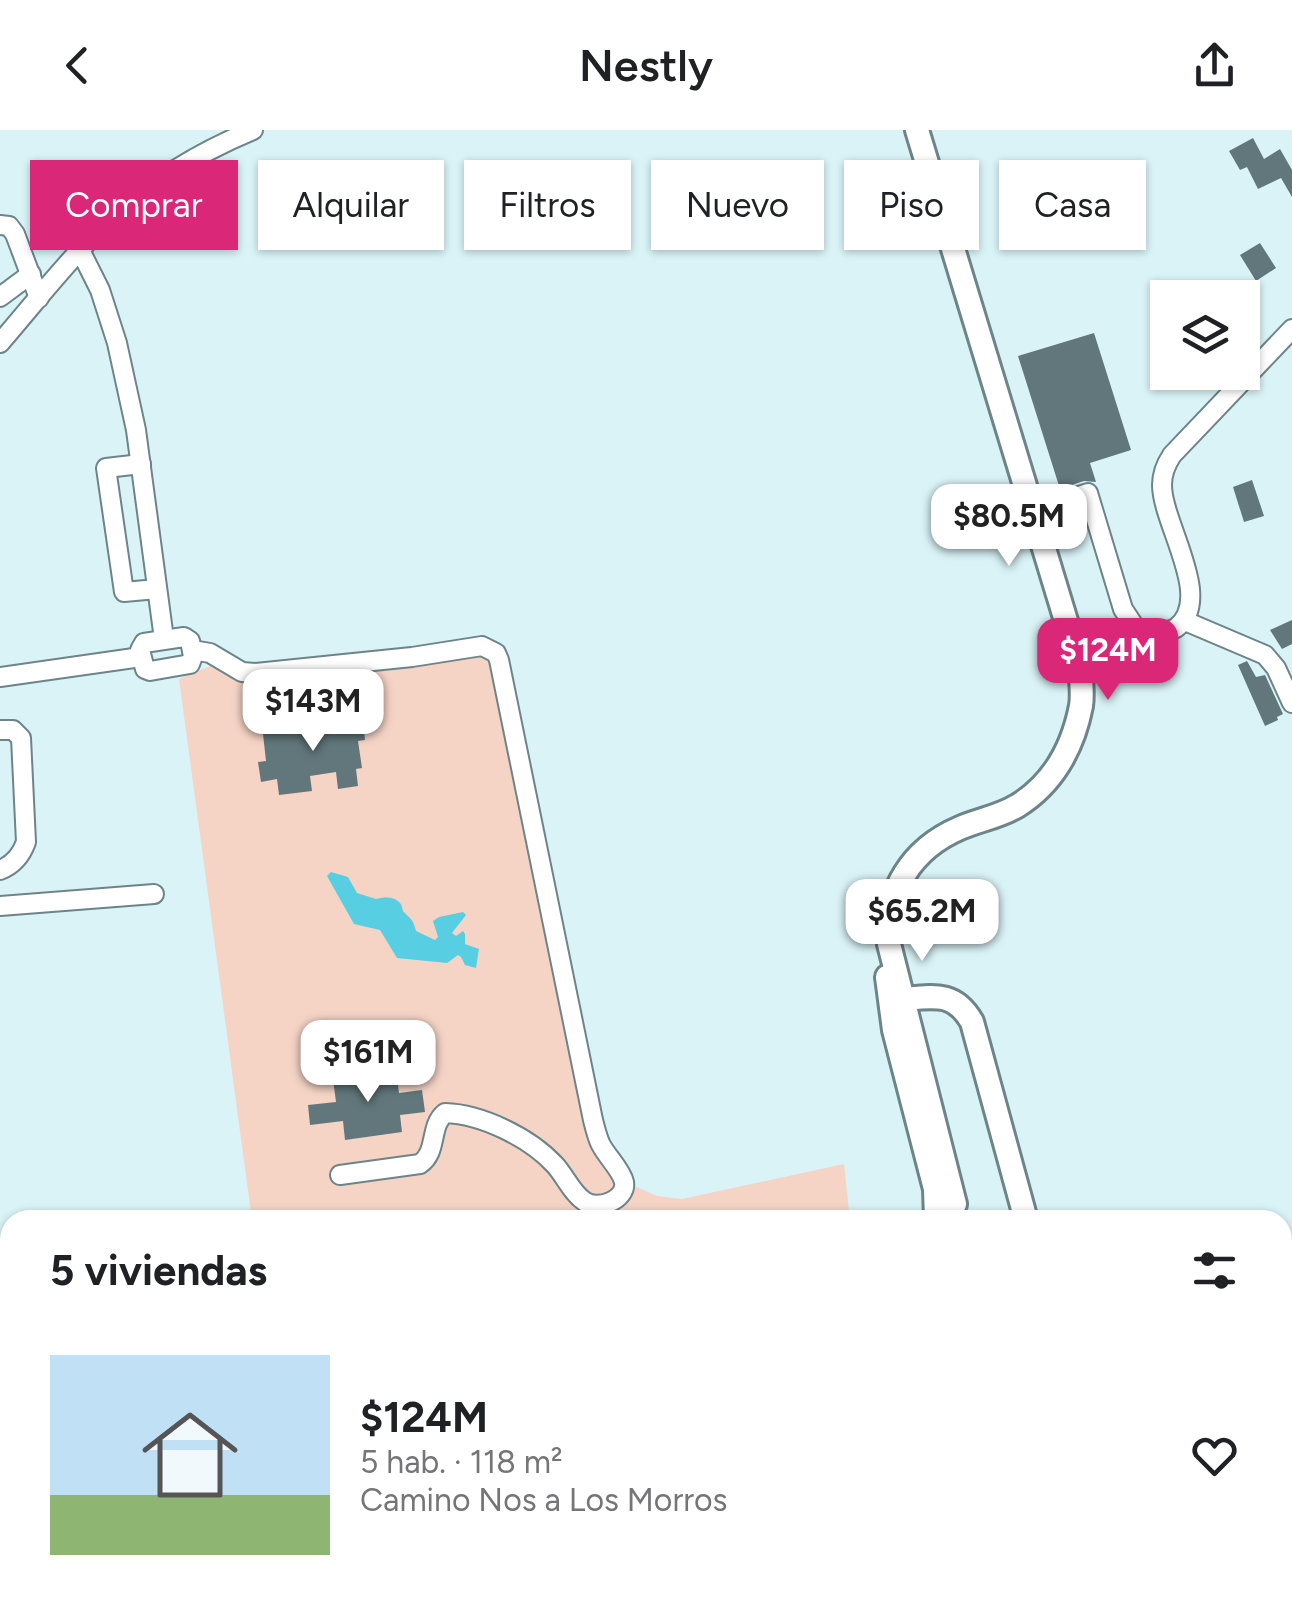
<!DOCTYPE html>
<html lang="es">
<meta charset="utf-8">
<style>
:root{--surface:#fff;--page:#f2f2f2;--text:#202124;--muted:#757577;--line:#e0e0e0;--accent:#db2777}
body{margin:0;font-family:Figtree,sans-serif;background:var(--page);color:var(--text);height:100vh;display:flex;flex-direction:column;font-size:38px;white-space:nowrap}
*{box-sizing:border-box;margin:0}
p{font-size:32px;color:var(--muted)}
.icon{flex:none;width:55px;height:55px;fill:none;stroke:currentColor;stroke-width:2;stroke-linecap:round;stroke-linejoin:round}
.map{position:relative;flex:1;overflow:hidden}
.drawer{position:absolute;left:0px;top:1080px;width:1292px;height:390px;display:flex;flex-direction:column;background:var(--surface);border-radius:30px 30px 0 0;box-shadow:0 2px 8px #0004}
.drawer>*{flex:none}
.banner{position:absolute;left:30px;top:30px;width:1232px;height:90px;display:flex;gap:20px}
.controls{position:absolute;left:1150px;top:150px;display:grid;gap:20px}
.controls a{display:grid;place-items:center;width:110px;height:110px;border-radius:0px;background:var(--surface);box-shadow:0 2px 8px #0004;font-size:50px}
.price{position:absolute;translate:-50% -85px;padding:0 22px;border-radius:20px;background:#fff;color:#222;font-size:32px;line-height:65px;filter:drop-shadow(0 2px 5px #0008)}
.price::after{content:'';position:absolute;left:50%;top:60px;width:30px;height:22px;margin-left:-15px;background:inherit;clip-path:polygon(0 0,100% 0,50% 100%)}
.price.active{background:var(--accent);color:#fff}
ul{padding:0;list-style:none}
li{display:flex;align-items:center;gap:30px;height:250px;padding:0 50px}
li+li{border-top:2px solid var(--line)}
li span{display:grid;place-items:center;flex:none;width:280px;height:200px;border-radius:0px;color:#555}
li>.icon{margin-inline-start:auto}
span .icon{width:120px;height:120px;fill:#fffc;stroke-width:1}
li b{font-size:42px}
h2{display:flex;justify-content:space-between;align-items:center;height:120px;padding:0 50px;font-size:42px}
.chip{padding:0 35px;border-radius:0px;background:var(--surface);box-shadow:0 2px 8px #0004;font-size:35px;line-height:90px}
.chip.active{background:var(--accent);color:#fff}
header{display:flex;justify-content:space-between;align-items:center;height:130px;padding:0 50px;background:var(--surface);font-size:45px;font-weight:600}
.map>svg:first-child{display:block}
.green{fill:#f5d4c6}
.water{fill:#57cee1}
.building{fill:#61777b}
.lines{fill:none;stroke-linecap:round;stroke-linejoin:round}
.minor-casing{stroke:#6d8488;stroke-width:22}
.major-casing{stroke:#6d8488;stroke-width:28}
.minor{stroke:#fff;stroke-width:18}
.major{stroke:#fff;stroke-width:22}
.rail-casing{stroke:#5d6b6e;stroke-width:8}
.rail{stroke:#fff;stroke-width:4;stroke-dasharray:11;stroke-linecap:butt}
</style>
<header><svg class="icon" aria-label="back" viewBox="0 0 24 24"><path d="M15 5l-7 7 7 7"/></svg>Nestly<svg class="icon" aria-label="share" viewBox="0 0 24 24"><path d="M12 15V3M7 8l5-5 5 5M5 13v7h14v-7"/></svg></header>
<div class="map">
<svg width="1292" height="1470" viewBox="0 0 1292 1470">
<rect width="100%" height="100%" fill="#d9f3f7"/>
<polygon class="green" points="474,523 487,525 495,536 590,1011 607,1038 634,1056 657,1066 682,1069 844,1034 850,1090 252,1090 179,549 218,533 237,547"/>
<path class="water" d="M331,742L348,747L357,763L376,769C384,767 394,766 400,773C402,775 402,778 403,781C410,789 413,788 416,801L435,810L438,807L433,791L439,787L463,782L466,785L452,803L456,806L463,801L465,804V814L479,819L476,838L465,835L461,827L458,825L447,833L397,828L380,800L354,794L327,746Z"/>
<g class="building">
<polygon points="1253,8 1264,29 1280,19 1292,40 1292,67 1281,48 1258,59 1247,37 1240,40 1229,21"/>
<polygon points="1260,113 1276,138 1256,151 1240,125"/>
<polygon points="1094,203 1131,320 1090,333 1096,352 1084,351 1060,359 1018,226"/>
<polygon points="1252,350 1264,386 1244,392 1233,357"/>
<polygon points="1292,490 1292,514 1282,519 1270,500"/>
<polygon points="1247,531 1256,547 1265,545 1283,584 1277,587 1278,590 1265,596 1238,535"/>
<polygon points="350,584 350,592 363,590 365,610 358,611 362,638 356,639 358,656 338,659 336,642 310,646 312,661 279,665 277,649 261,652 258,632 266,631 263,604 272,603 269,597 303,593 304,597 330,594 329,587"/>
<polygon points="396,940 399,963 422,960 425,982 400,985 402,1002 345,1010 343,991 310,995 308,975 336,972 333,949"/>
</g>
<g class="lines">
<defs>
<g id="minor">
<polyline points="0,95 9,96 15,104 39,168"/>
<polyline points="80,120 100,160 117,213 136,300 164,509"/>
<polyline points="0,167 31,144"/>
<path d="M0,213C32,176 63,136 98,101C142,57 195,24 253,0"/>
<polyline points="141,334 106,338 124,462 157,459"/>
<polyline points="1033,381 1088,363 1123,479 1144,511"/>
<polyline points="1185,491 1265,525 1276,538 1292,573"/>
<polygon points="184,507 190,511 193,526 190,534 150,541 145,539 140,520 144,513"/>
<path d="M192,520L210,523L242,542L256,543L412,527L482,516L496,523L499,530L593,990C595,998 597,1006 600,1013C606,1026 621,1039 624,1052C627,1070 597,1081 584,1071C572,1063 565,1046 555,1035C530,1008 482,984 445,983C429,996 438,1022 420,1034L340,1045"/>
<path d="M1068,542L1176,498C1215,469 1162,394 1162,355C1162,344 1166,334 1172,325L1292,199"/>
<polyline points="0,547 141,527"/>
<path d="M0,600H13L21,608L26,712C21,726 13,735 0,740"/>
<polyline points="0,776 154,764"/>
<polyline points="1282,1129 1292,1128"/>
<polyline points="1282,1331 1292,1328"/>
<polyline points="0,1396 10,1397"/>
<polyline points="1282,1441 1292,1438"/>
<polyline points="0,1446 10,1447"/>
<polyline points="161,1460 164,1470"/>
<polyline points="175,1460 177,1470"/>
<polyline points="284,1460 286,1470"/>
<polyline points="373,1460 375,1470"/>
<polyline points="402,1460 404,1470"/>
<polyline points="429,1460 431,1470"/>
<polyline points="515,1460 517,1470"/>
<polyline points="586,1460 588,1468"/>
<polyline points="730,1460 731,1470"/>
<polyline points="791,1460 792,1470"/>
<polyline points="320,1470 320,1463 324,1460"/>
<polyline points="1178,1470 1213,1460"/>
</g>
<g id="major">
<path d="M917,0L1080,537C1081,550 1083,564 1081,576C1073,617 1053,654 1017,676C999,687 978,690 960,698C911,719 885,761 889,814L955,1074"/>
<polyline points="887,847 894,900 935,1059 936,1090"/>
<path d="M904,869C935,866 955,862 972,892L1026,1090"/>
<polyline points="1282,1267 1292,1264"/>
<polyline points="0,1424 10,1424"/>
<polyline points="1107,1460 1112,1470"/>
<polyline points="1137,1460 1142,1470"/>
</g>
</defs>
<use href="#minor" class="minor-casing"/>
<use href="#major" class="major-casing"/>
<use href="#minor" class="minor"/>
<use href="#major" class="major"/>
<defs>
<g id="rail">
<polyline points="1282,1168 1292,1166"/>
<polyline points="0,1319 10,1317"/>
<polyline points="0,1335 10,1333"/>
</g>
</defs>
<use href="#rail" class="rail-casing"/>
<use href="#rail" class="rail"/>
</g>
</svg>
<div class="controls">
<a><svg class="icon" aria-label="layers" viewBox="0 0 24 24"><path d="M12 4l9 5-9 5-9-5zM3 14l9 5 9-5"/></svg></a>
</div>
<b class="price" style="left:1009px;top:439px">$80.5M</b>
<b class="price active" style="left:1108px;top:573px">$124M</b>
<b class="price" style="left:313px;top:624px">$143M</b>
<b class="price" style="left:922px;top:834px">$65.2M</b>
<b class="price" style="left:368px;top:975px">$161M</b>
<div class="banner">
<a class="chip active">Comprar</a>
<a class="chip">Alquilar</a>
<a class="chip">Filtros</a>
<a class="chip">Nuevo</a>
<a class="chip">Piso</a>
<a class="chip">Casa</a>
</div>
<section class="drawer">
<h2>5 viviendas<svg class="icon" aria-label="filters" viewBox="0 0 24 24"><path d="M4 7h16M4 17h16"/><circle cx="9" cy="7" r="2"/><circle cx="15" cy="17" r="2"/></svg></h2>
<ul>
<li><span style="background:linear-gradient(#bfe0f5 70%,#8fb573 0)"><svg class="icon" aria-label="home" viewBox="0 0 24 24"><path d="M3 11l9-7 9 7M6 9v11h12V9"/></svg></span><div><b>$124M</b><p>5 hab. · 118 m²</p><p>Camino Nos a Los Morros</p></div><svg class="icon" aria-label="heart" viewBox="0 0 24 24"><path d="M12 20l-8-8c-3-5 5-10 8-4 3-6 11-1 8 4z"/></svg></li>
</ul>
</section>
</div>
